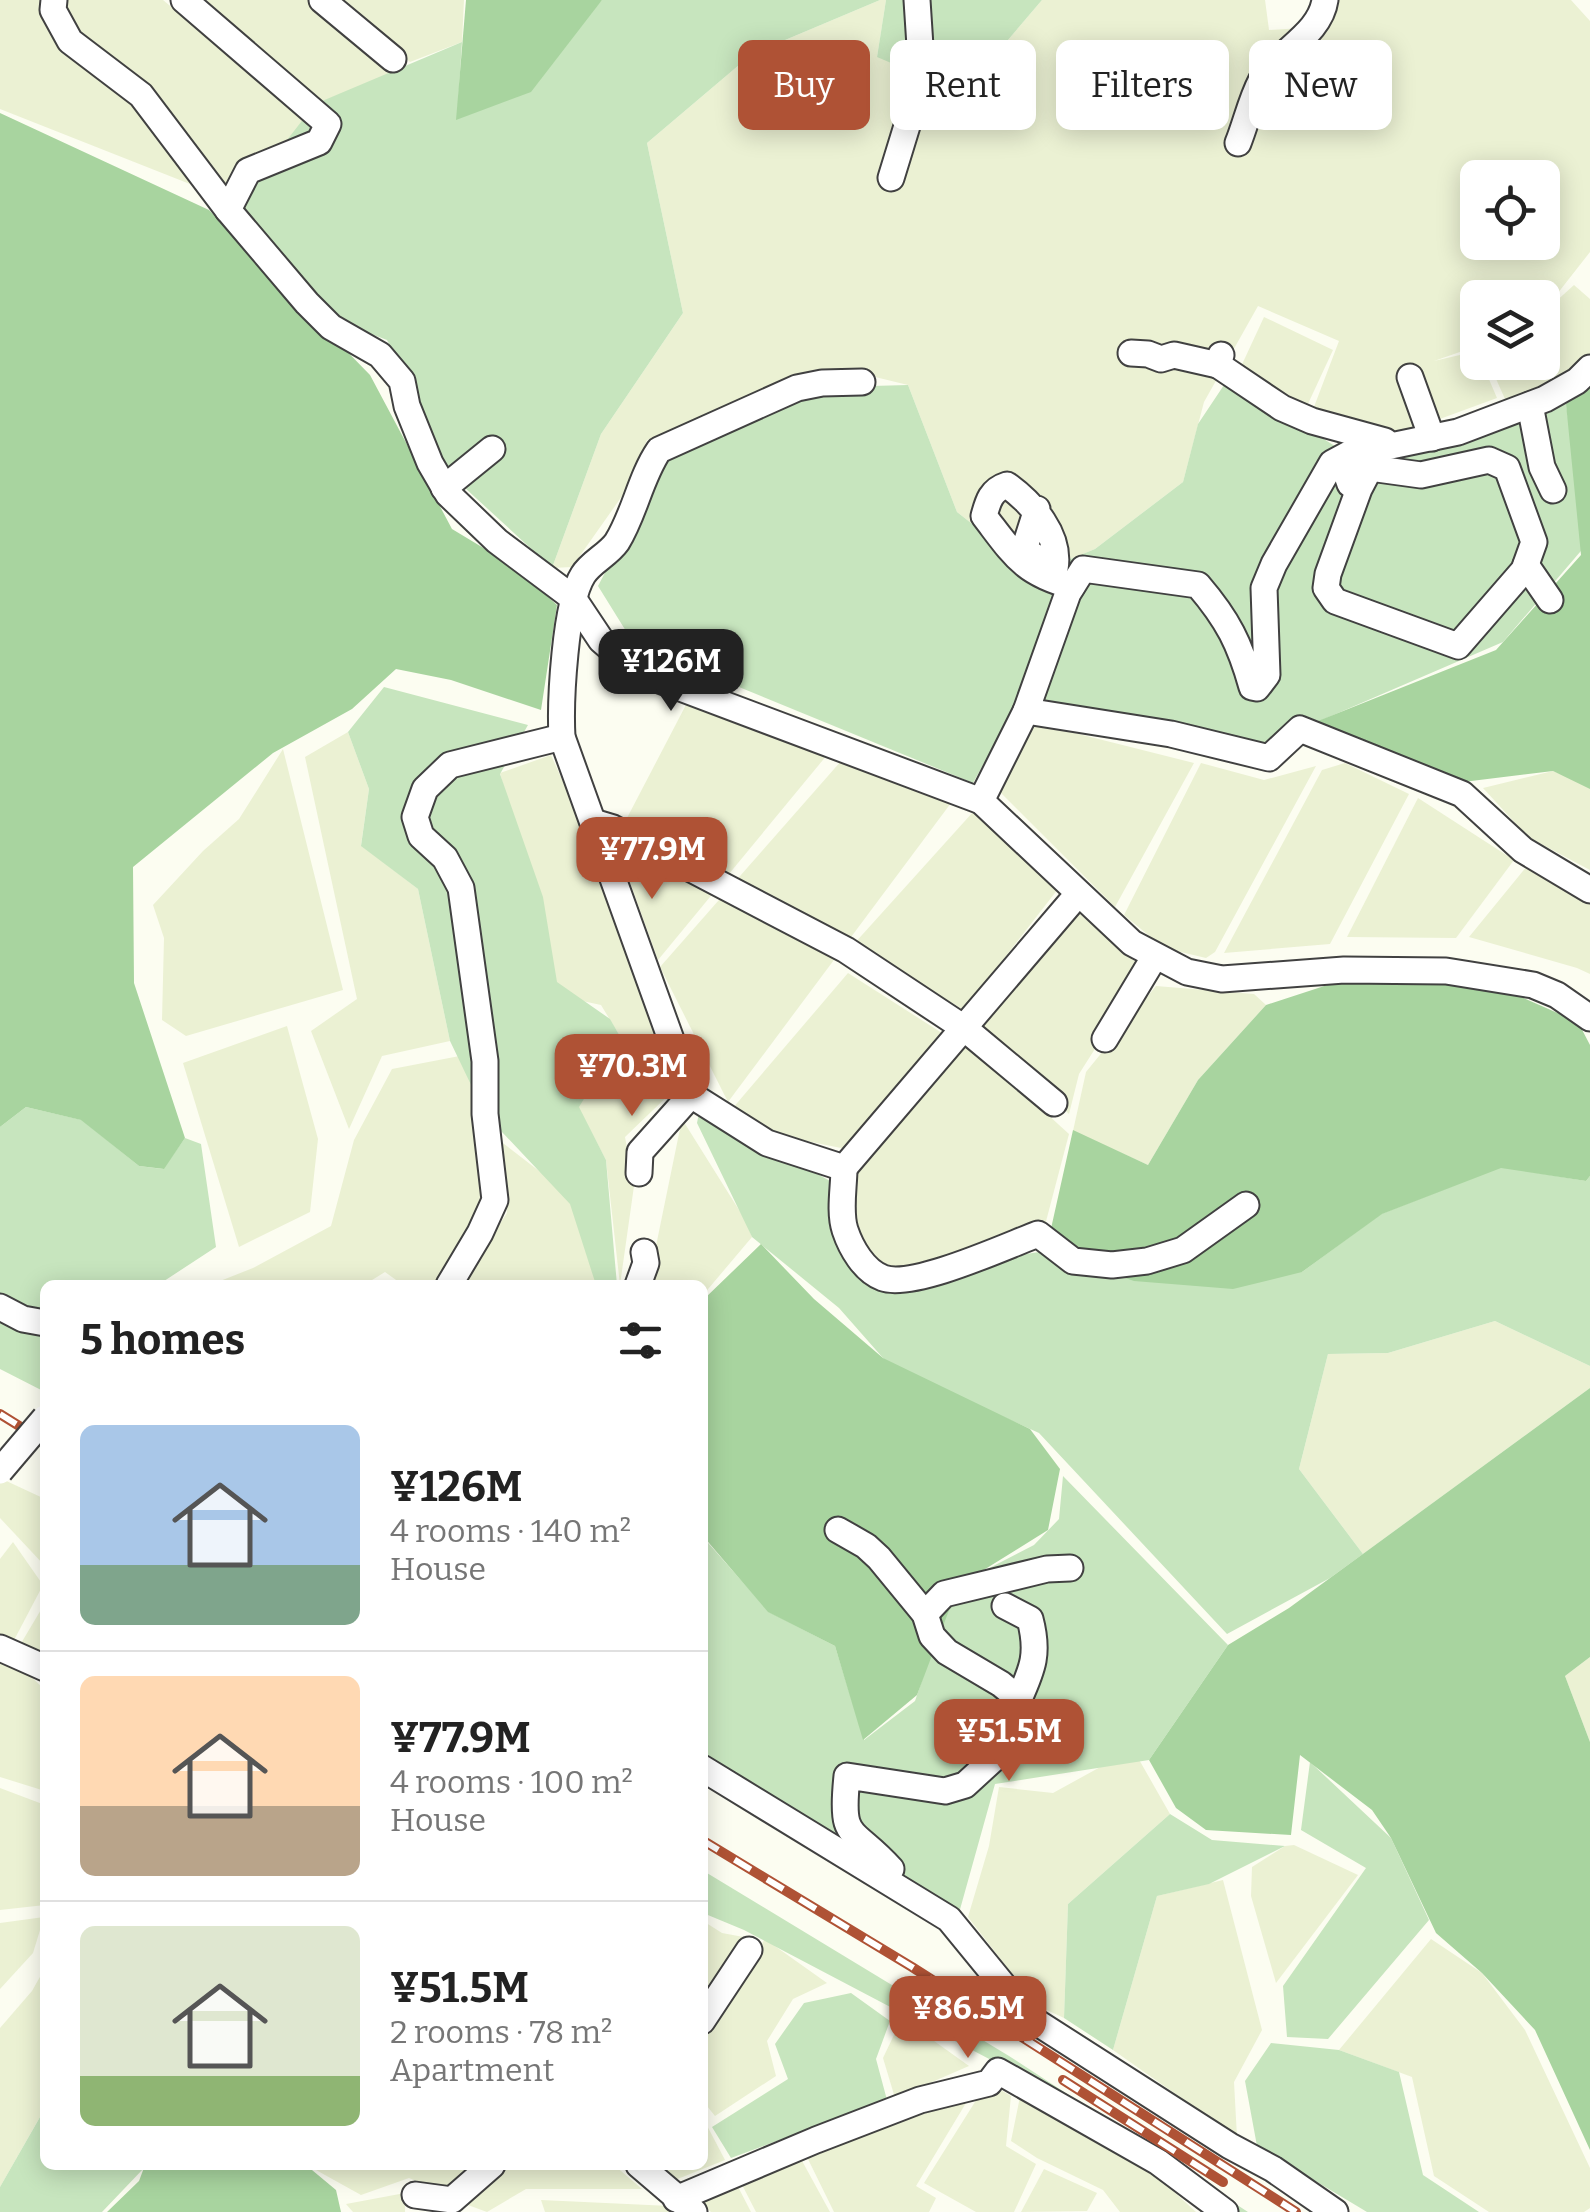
<!DOCTYPE html>
<meta charset="utf-8">
<style>
:root{--surface:#fff;--page:#f2f2f2;--text:#222;--muted:#767676;--line:#e0e0e0;--accent:#af5235}
body{margin:0;font-family:Bitter,serif;background:var(--page);color:var(--text);height:100vh;display:flex;flex-direction:column;font-size:38px;white-space:nowrap}
*{box-sizing:border-box;margin:0}
p{font-size:32px;color:var(--muted)}
.icon{flex:none;width:55px;height:55px;fill:none;stroke:currentColor;stroke-width:2;stroke-linecap:round;stroke-linejoin:round}
.map{position:relative;flex:1;overflow:hidden}
.side{position:absolute;left:40px;top:1280px;width:668px;height:890px;display:flex;flex-direction:column;background:var(--surface);border-radius:15px;box-shadow:0 5px 25px #0003}
.side>*{flex:none}
.banner{position:absolute;left:738px;top:40px;width:702px;height:90px;display:flex;gap:20px}
.controls{position:absolute;left:1460px;top:160px;display:grid;gap:20px}
.controls a{display:grid;place-items:center;width:100px;height:100px;border-radius:15px;background:var(--surface);box-shadow:0 5px 25px #0003;font-size:50px}
.price{position:absolute;translate:-50% -85px;padding:0 22px;border-radius:20px;background:var(--accent);color:#fff;font-size:32px;line-height:65px;filter:drop-shadow(0 2px 5px #0008)}
.price::after{content:'';position:absolute;left:50%;top:60px;width:30px;height:22px;margin-left:-15px;background:inherit;clip-path:polygon(0 0,100% 0,50% 100%)}
.price.on{background:#222;color:#fff}
ul{padding:0;list-style:none}
li{display:flex;align-items:center;gap:30px;height:250px;padding:0 40px}
li+li{border-top:2px solid var(--line)}
li span{display:grid;place-items:center;flex:none;width:280px;height:200px;border-radius:15px;color:#555}
li>.icon{margin-inline-start:auto}
span .icon{width:120px;height:120px;fill:#fffc;stroke-width:1}
li b{font-size:42px}
h2{display:flex;justify-content:space-between;align-items:center;height:120px;padding:0 40px;font-size:42px}
.chip{padding:0 35px;border-radius:15px;background:var(--surface);box-shadow:0 5px 25px #0003;font-size:35px;line-height:90px}
.chip.on{background:var(--accent);color:#fff}
.map>svg:first-child{display:block}
.farmland{fill:#ebf1d3;fill-rule:evenodd}
.green{fill:#c7e5be}
.forest{fill:#a8d49f}
.lines{fill:none;stroke-linecap:round;stroke-linejoin:round}
.minor-casing{stroke:#414141;stroke-width:29}
.minor{stroke:#fff;stroke-width:25}
.rail-casing{stroke:#af5235;stroke-width:10}
.rail{stroke:#fff;stroke-width:6;stroke-dasharray:19;stroke-linecap:butt}
.minor-bridge-casing{stroke:#414141;stroke-width:29;stroke-linecap:butt}
.minor-bridge{stroke:#fff;stroke-width:25}
</style>
<div class="map">
<svg width="1590" height="2212" viewBox="0 0 1590 2212">
<rect width="100%" height="100%" fill="#fcfdf1"/>
<g class="farmland">
<polygon points="0,0 163,0 312,124 238,203 0,109"/>
<polygon points="194,0 311,0 402,71 315,104"/>
<polygon points="334,0 464,0 462,42 410,62"/>
<path d="M880,0H886L877,57L1008,40L1042,0H1265L1269,30L1302,28L1331,0H1571L1590,21V252L1543,312L1542,298H1478L1477,346L1434,361L1477,351L1478,362L1482,363L1497,398L1358,449L1306,428L1339,341L1258,306L1204,402L1183,482L1095,549L1031,575L1017,559L957,512L908,385L871,376L720,411L647,440L627,489L572,567L552,568L601,434L683,313L647,143L752,54ZM1478,178H1542V242H1478Z"/>
<polygon points="1574,285 1590,299 1590,366 1563,379 1505,399 1489,363 1542,362 1542,314"/>
<polygon points="1264,317 1333,350 1307,406 1238,373"/>
<polygon points="688,701 827,755 658,960 615,841"/>
<polygon points="1035,723 1194,763 1115,907 1000,792"/>
<polygon points="348,732 369,789 361,845 418,889 450,1041 382,1056 349,1129 311,1031 357,999 305,757"/>
<polygon points="283,749 343,990 186,1036 162,1020 164,938 153,905 203,851 239,819"/>
<polygon points="551,755 602,869 679,1085 625,1137 634,1186 620,1285 606,1160 578,1107 621,1038 601,1005 559,996 500,773"/>
<polygon points="842,760 951,803 728,1102 660,967"/>
<polygon points="1201,763 1264,780 1316,766 1215,952 1206,958 1164,948 1124,915"/>
<polygon points="1345,763 1409,794 1330,944 1224,953 1322,770"/>
<polygon points="1553,771 1590,786 1590,870 1528,837 1483,788"/>
<polygon points="1418,798 1514,860 1456,938 1347,937"/>
<polygon points="973,812 1058,889 964,1010 853,945"/>
<polygon points="1527,866 1590,901 1590,974 1577,968 1469,937"/>
<polygon points="1075,910 1145,970 1079,1074 1069,1114 974,1024"/>
<polygon points="848,973 945,1035 846,1149 762,1132 732,1109"/>
<polygon points="1156,986 1254,994 1266,1005 1198,1080 1148,1165 1073,1131 1086,1072"/>
<polygon points="287,1026 318,1139 310,1212 239,1247 183,1063"/>
<polygon points="967,1041 1069,1134 1039,1248 890,1275 861,1253 847,1179"/>
<polygon points="470,1054 485,1198 435,1285 403,1285 385,1272 364,1285 210,1285 253,1268 331,1226 354,1140 392,1069"/>
<polygon points="682,1119 744,1218 752,1237 703,1295 702,1285 648,1285"/>
<polygon points="499,1140 578,1201 599,1285 459,1285 507,1213"/>
<polygon points="1495,1321 1590,1366 1590,1388 1363,1554 1299,1469 1328,1354 1388,1353"/>
<polygon points="0,1478 45,1499 45,1566 0,1518"/>
<polygon points="13,1542 43,1585 12,1644 0,1639 0,1559"/>
<polygon points="45,1603 45,1658 20,1645"/>
<polygon points="1590,1657 1590,1742 1565,1676"/>
<polygon points="0,1661 24,1670 45,1690 45,1791 0,1777"/>
<polygon points="1133,1749 1170,1814 1068,1904 1064,2018 1036,2005 968,1917 989,1846 999,1787 1053,1793"/>
<polygon points="0,1788 45,1805 45,1905 0,1910"/>
<polygon points="1294,1845 1358,1875 1276,1983 1251,1896 1252,1867 1285,1846"/>
<polygon points="1223,1880 1262,2030 1234,2082 1237,2137 1113,2050 1157,1896"/>
<polygon points="44,1917 33,1953 0,1989 0,1923"/>
<polygon points="703,1921 722,1933 749,1938 703,2010"/>
<polygon points="765,1939 827,1983 793,1999 767,2041 776,2076 715,2116 703,2101 702,2036"/>
<polygon points="1431,1939 1482,1973 1525,2030 1590,2168 1590,2208 1584,2212 1489,2212 1434,2176 1412,2077 1339,2050"/>
<polygon points="45,1968 45,2108 0,2187 0,2028 32,1991"/>
<polygon points="902,2018 969,2066 895,2098 883,2058"/>
<polygon points="994,2086 1011,2096 1006,2146 1036,2164 1014,2212 976,2212 924,2183 980,2094"/>
<polygon points="1022,2087 1147,2167 1196,2212 1120,2212 1103,2190 1037,2158 1011,2141"/>
<polygon points="969,2098 916,2186 936,2198 929,2212 834,2212 806,2155"/>
<polygon points="703,2118 725,2160 675,2180 658,2165 702,2165"/>
<polygon points="801,2159 830,2212 756,2212 738,2177"/>
<polygon points="307,2165 482,2165 452,2196 409,2178 361,2195"/>
<polygon points="499,2165 614,2165 642,2189 526,2189 487,2212 457,2201"/>
<polygon points="1044,2169 1097,2193 1087,2211 1021,2212"/>
<polygon points="734,2179 751,2212 711,2212 693,2197"/>
<polygon points="405,2193 405,2212 353,2212 346,2204"/>
<polygon points="541,2200 670,2206 678,2212 545,2212"/>
</g>
<g class="green">
<polygon points="602,0 880,0 752,54 647,143 683,313 601,434 552,568 439,464 418,400 387,340 342,323 238,203 315,104 462,42 457,119"/>
<polygon points="886,0 1042,0 1008,40 903,68 877,57"/>
<polygon points="1228,379 1346,453 1566,404 1586,545 1503,642 1301,729 1269,758 1037,702 1076,598 973,783 634,644 598,586 664,460 740,424 835,387 908,385 957,512 1017,559 1031,575 1095,549 1183,482 1198,424"/>
<polygon points="384,687 528,725 500,774 543,897 557,982 610,1019 621,1038 579,1107 606,1160 617,1285 596,1285 570,1204 485,1114 450,1041 418,889 361,846 369,789 348,732"/>
<polygon points="26,1107 82,1120 139,1166 163,1169 185,1138 201,1144 216,1247 158,1285 45,1285 45,1392 0,1369 0,1127"/>
<polygon points="700,1108 830,1181 861,1253 890,1275 1046,1251 1302,1272 1381,1214 1501,1167 1586,1181 1590,1176 1590,1366 1495,1321 1388,1353 1328,1354 1299,1469 1363,1554 1330,1578 1227,1634 1039,1433 895,1368 883,1358 839,1308 752,1237 697,1123"/>
<polygon points="1063,1476 1228,1645 1149,1760 995,1784 959,1913 770,1800 703,1755 702,1536 769,1612 835,1646 864,1740 915,1701 945,1613 974,1576 1034,1545 1059,1519"/>
<polygon points="1310,1762 1391,1838 1429,1920 1328,2039 1287,2037 1283,1986 1366,1868 1301,1830"/>
<polygon points="1170,1814 1212,1840 1285,1846 1209,1884 1157,1896 1113,2050 1064,2018 1068,1904"/>
<polygon points="702,1870 1009,2056 1248,2212 1232,2212 993,2061 744,1930 703,1913"/>
<polygon points="851,1993 890,2021 876,2059 887,2100 731,2158 712,2127 788,2079 775,2044 804,2003"/>
<polygon points="1271,2043 1339,2050 1399,2072 1423,2175 1479,2212 1367,2212 1257,2146 1245,2081"/>
<polygon points="40,2117 45,2122 45,2165 144,2165 144,2168 102,2212 0,2212 0,2187"/>
</g>
<g class="forest">
<polygon points="466,0 602,0 531,92 456,120"/>
<polygon points="0,113 209,210 370,375 452,529 515,567 557,605 541,710 451,680 396,669 352,709 273,753 133,867 134,983 185,1138 164,1169 139,1166 81,1120 26,1107 0,1127"/>
<polygon points="1590,371 1590,789 1553,771 1463,782 1313,723 1496,650 1581,555 1566,404"/>
<polygon points="1361,974 1510,992 1578,1022 1590,1045 1590,1176 1586,1181 1501,1168 1382,1214 1302,1272 1233,1289 1134,1281 1046,1251 1073,1130 1148,1165 1198,1080 1266,1005"/>
<polygon points="761,1244 814,1299 883,1358 1030,1429 1060,1469 1048,1530 974,1576 951,1605 917,1695 863,1740 835,1646 768,1612 703,1536 705,1494 703,1300"/>
<polygon points="1590,1388 1590,1657 1565,1676 1590,1742 1590,2150 1535,2030 1482,1973 1436,1933 1391,1838 1372,1810 1300,1755 1291,1835 1206,1830 1176,1808 1149,1760 1228,1645 1289,1608"/>
<polygon points="145,2165 306,2165 336,2190 341,2212 107,2212 139,2181"/>
</g>
<g class="lines">
<defs>
<g id="minor">
<polyline points="54,0 53,10 70,41 141,95 228,210 307,303 331,327 380,355 402,381 407,406 430,463 448,494 497,541 573,598 601,640 638,672 981,801 1132,943 1187,972 1222,979 1344,970 1446,971 1533,985 1557,995 1590,1018"/>
<polyline points="184,0 328,124 319,142 248,171 228,210"/>
<polyline points="322,0 393,59"/>
<path d="M1238,143C1246,123 1251,100 1261,81C1278,51 1320,35 1325,0"/>
<polyline points="891,178 922,77 917,0"/>
<polyline points="1131,353 1148,354 1161,359 1174,355 1218,365"/>
<polyline points="1221,355 1218,365 1282,408 1312,421 1385,441"/>
<polyline points="1410,377 1432,438"/>
<path d="M862,382L822,383L797,388L659,450C640,478 635,513 617,542C608,555 591,562 583,575C565,603 560,702 562,737L691,1095L767,1143L844,1168L1078,894"/>
<polyline points="1530,405 1542,467 1553,490"/>
<polyline points="1358,449 1345,470 1350,484 1359,489 1370,468 1421,475 1489,460 1507,468 1534,542 1524,570 1458,646 1335,601 1326,588 1328,574 1359,489"/>
<polyline points="444,488 492,449"/>
<path d="M1037,509L1024,550L1055,569C1061,535 1033,504 1007,485C991,490 988,501 984,516C1014,555 1023,573 1072,586"/>
<polyline points="1526,565 1550,600"/>
<path d="M1026,711L1068,593L1083,569L1198,585C1228,620 1240,644 1252,687L1257,688L1267,675L1264,588L1274,564L1332,463L1358,449L1386,447L1458,432L1545,399L1577,381L1590,368"/>
<polyline points="981,801 1026,711 1171,734 1269,758 1300,729 1462,794 1523,850 1590,890"/>
<polyline points="593,822 613,828 846,950 964,1028 1054,1103"/>
<polyline points="1105,1039 1155,956"/>
<path d="M844,1168C844,1187 839,1212 845,1230C851,1248 864,1271 883,1278C913,1289 1006,1246 1038,1234L1073,1261L1112,1265L1147,1261L1183,1250L1246,1205"/>
<polyline points="639,1173 640,1152 691,1095"/>
<polyline points="449,1285 480,1233 495,1200 485,1114 485,1061 461,888 445,858 421,836 415,817 425,789 450,765 562,737"/>
<polyline points="638,1285 646,1263 644,1252"/>
<polyline points="0,1307 23,1319 45,1323"/>
<path d="M838,1530L866,1546L879,1558L925,1614L932,1636L947,1652L1001,1684L1019,1699L1023,1719L1012,1742L965,1785L945,1791L847,1776C840,1843 851,1825 891,1869"/>
<path d="M1005,1606L1030,1619C1039,1653 1033,1668 1019,1699"/>
<polyline points="925,1614 944,1594 1047,1569 1070,1568"/>
<polyline points="0,1648 45,1668"/>
<polyline points="702,1768 949,1919 1030,2018 1230,2146 1273,2169 1335,2212"/>
<polyline points="702,2021 749,1950"/>
<polyline points="639,2165 694,2212"/>
<polyline points="415,2195 452,2200 492,2165"/>
<polyline points="676,2199 816,2140 920,2100 989,2083 998,2071 1158,2162 1225,2212"/>
</g>
</defs>
<use href="#minor" class="minor-casing"/>
<use href="#minor" class="minor"/>
<defs>
<g id="rail">
<polyline points="0,1414 45,1442"/>
<polyline points="702,1840 912,1967 1296,2212"/>
<polyline points="1063,2080 1223,2182"/>
</g>
</defs>
<use href="#rail" class="rail-casing"/>
<use href="#rail" class="rail"/>
<defs>
<polyline id="minor-bridge" points="0,1471 45,1418"/>
</defs>
<use href="#minor-bridge" class="minor-bridge-casing"/>
<use href="#minor-bridge" class="minor-bridge"/>
</g>
</svg>
<div class="controls">
<a><svg class="icon" aria-label="locate" viewBox="0 0 24 24"><circle cx="12" cy="12" r="6"/><path d="M12 2v4M12 18v4M2 12h4M18 12h4"/></svg></a>
<a><svg class="icon" aria-label="layers" viewBox="0 0 24 24"><path d="M12 4l9 5-9 5-9-5zM3 14l9 5 9-5"/></svg></a>
</div>
<b class="price on" style="left:671px;top:714px">¥126M</b>
<b class="price" style="left:652px;top:902px">¥77.9M</b>
<b class="price" style="left:632px;top:1119px">¥70.3M</b>
<b class="price" style="left:1009px;top:1784px">¥51.5M</b>
<b class="price" style="left:968px;top:2061px">¥86.5M</b>
<div class="banner">
<a class="chip on">Buy</a>
<a class="chip">Rent</a>
<a class="chip">Filters</a>
<a class="chip">New</a>
</div>
<section class="side">
<h2>5 homes<svg class="icon" aria-label="filters" viewBox="0 0 24 24"><path d="M4 7h16M4 17h16"/><circle cx="9" cy="7" r="2"/><circle cx="15" cy="17" r="2"/></svg></h2>
<ul>
<li><span style="background:linear-gradient(#a9c7e8 70%,#7fa58c 0)"><svg class="icon" aria-label="home" viewBox="0 0 24 24"><path d="M3 11l9-7 9 7M6 9v11h12V9"/></svg></span><div><b>¥126M</b><p>4 rooms · 140 m²</p><p>House</p></div></li>
<li><span style="background:linear-gradient(#ffd9b3 65%,#b9a48a 0)"><svg class="icon" aria-label="home" viewBox="0 0 24 24"><path d="M3 11l9-7 9 7M6 9v11h12V9"/></svg></span><div><b>¥77.9M</b><p>4 rooms · 100 m²</p><p>House</p></div></li>
<li><span style="background:linear-gradient(#dfe7d0 75%,#8fb573 0)"><svg class="icon" aria-label="home" viewBox="0 0 24 24"><path d="M3 11l9-7 9 7M6 9v11h12V9"/></svg></span><div><b>¥51.5M</b><p>2 rooms · 78 m²</p><p>Apartment</p></div></li>
</ul>
</section>
</div>
